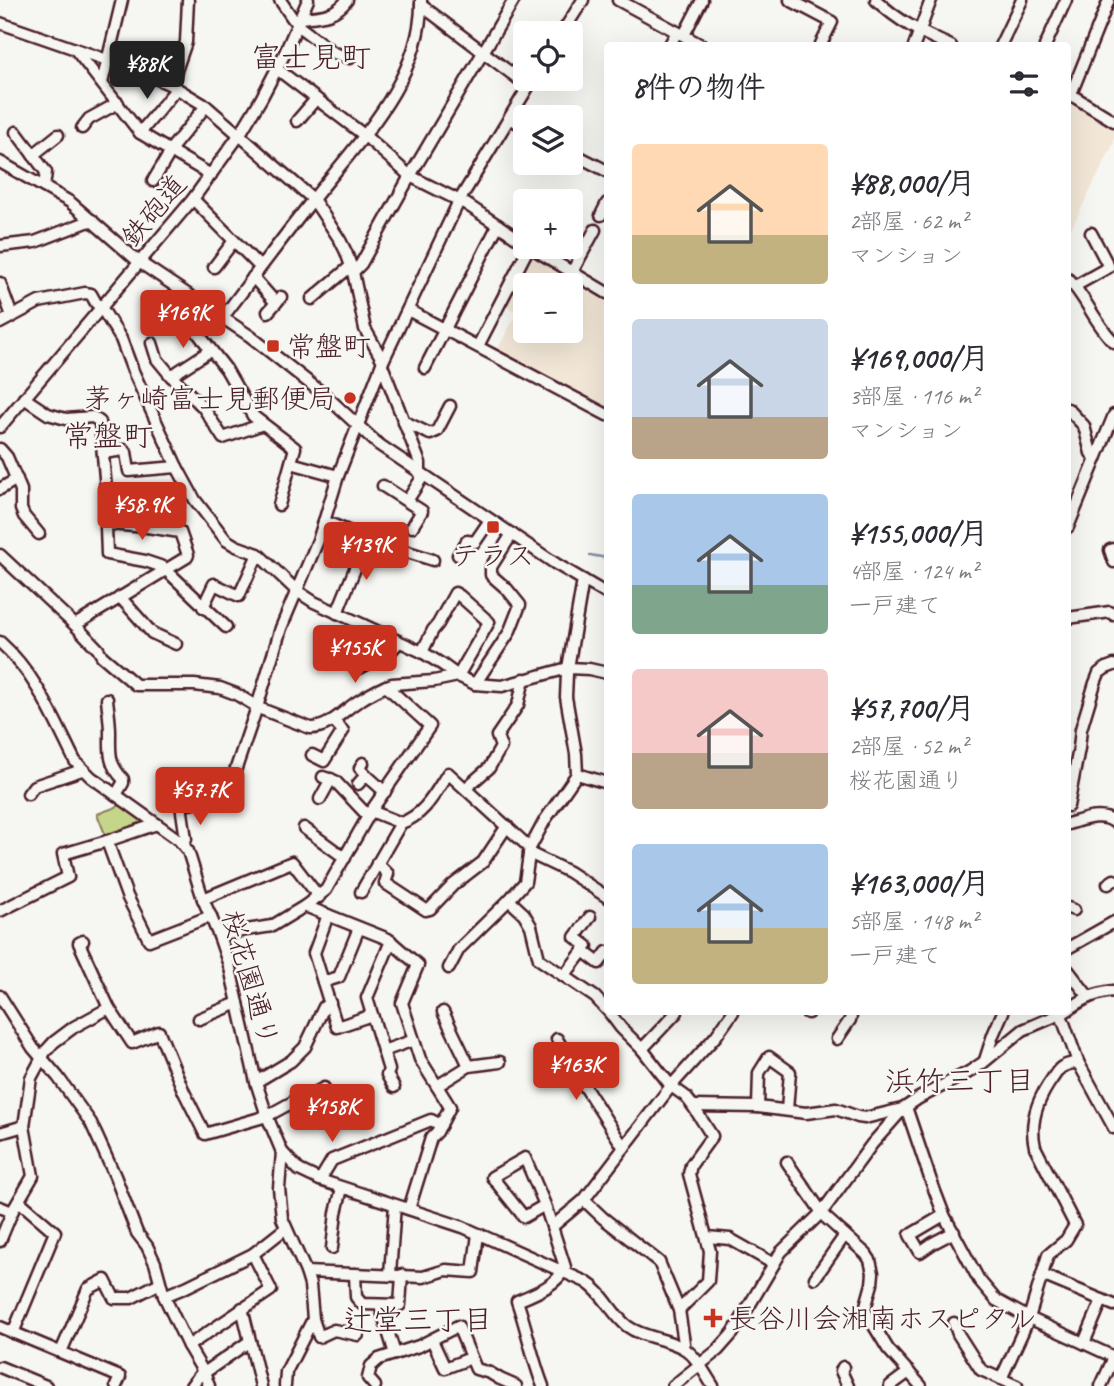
<!DOCTYPE html>
<html lang="ja">
<meta charset="utf-8">
<style>
:root{--surface:#fff;--page:#f7f7f7;--text:#2b2b33;--muted:#7c7c81;--accent:#c8321e}
body{margin:0;font-family:Caveat,"Klee One",sans-serif;background:var(--page);color:var(--text);height:100vh;display:flex;flex-direction:column;font-size:26px;white-space:nowrap}
*{box-sizing:border-box;margin:0}
p{font-size:23px;color:var(--muted)}
.icon{flex:none;width:38px;height:38px;fill:none;stroke:currentColor;stroke-width:2;stroke-linecap:round;stroke-linejoin:round}
.map{position:relative;flex:1;overflow:hidden}
.side{position:absolute;left:604px;top:42px;width:467px;height:973px;display:flex;flex-direction:column;background:var(--surface);border-radius:7px;box-shadow:0 7px 28px #0002}
.side>*{flex:none}
.tools{position:absolute;left:513px;top:21px;display:grid;gap:14px}
.tools a{display:grid;place-items:center;width:70px;height:70px;border-radius:7px;background:var(--surface);box-shadow:0 7px 28px #0002;font-size:35px}
.price{position:absolute;translate:-50% -60px;padding:0 16px;border-radius:7px;background:var(--accent);color:#fff;font-size:23px;line-height:46px;filter:drop-shadow(0 2px 4px #0008)}
.price::after{content:'';position:absolute;left:50%;top:42px;width:21px;height:16px;margin-left:-10px;background:inherit;clip-path:polygon(0 0,100% 0,50% 100%)}
.price.active{background:#222;color:#fff}
ul{padding:0;list-style:none}
li{display:flex;align-items:center;gap:21px;height:175px;padding:0 28px}
li span{display:grid;place-items:center;flex:none;width:196px;height:140px;border-radius:7px;color:#555}
li>.icon{margin-inline-start:auto}
span .icon{width:84px;height:84px;fill:#fffc;stroke-width:1}
li b{font-size:30px}
h2{display:flex;justify-content:space-between;align-items:center;height:84px;padding:0 28px;font-size:30px}
.map>svg:first-child{display:block}
.built{fill:#f2e7d7;fill-rule:evenodd}
.green{fill:#c5d68a;stroke:#887a5a;stroke-width:2}
.lines{fill:none;stroke-linecap:round;stroke-linejoin:round}
.stream{stroke:#858da5;stroke-width:2.5}
.minor-casing{stroke:#4a1f2b;stroke-width:15}
.minor{stroke:#f6f6f2;stroke-width:10}
.poi-dot{fill:#c8321e;stroke:#f6f6f2;stroke-width:2.5}
.labels{text-anchor:middle;stroke-width:5;stroke-linejoin:round;paint-order:stroke}
.street-label{font-size:28px;fill:#4a1f2b;stroke:#f6f6f2}
.poi-label{font-size:28px;fill:#4a1f2b;stroke:#f6f6f2;text-anchor:start}
.neighbourhood-label{font-size:30px;fill:#4a1f2b;stroke:#f6f6f2}
</style>
<div class="map">
<svg width="1114" height="1386" viewBox="0 0 1114 1386">
<rect width="100%" height="100%" fill="#f6f6f2"/>
<filter id="ink" filterUnits="userSpaceOnUse"><feTurbulence type="fractalNoise" baseFrequency=".0143" numOctaves="2"/><feDisplacementMap in="SourceGraphic" scale="14" xChannelSelector="R" yChannelSelector="G"/><feConvolveMatrix kernelMatrix="1 2 1 2 8 2 1 2 1" color-interpolation-filters="sRGB"/></filter>
<g filter="url(#ink)">
<g class="built">
<polygon points="1068,97 1114,125 1114,143 1068,235"/>
<path d="M531,251L607,294V412L496,353L517,312L502,305ZM525,285H570V331H525Z"/>
</g>
<polygon class="green" points="124,804 152,823 107,839 97,814"/>
<g class="lines">
<polyline class="stream" points="590,555 607,558"/>
<defs>
<g id="minor">
<polyline points="280,0 293,19 298,22"/>
<polyline points="618,0 703,46"/>
<polyline points="790,0 832,22 820,46"/>
<path d="M876,0C899,22 922,33 951,46"/>
<polyline points="421,5 528,86"/>
<path d="M300,18C318,16 335,17 347,0"/>
<polyline points="0,23 139,71 171,85 206,106 313,199 340,240 346,252 353,272 365,329 383,361"/>
<polyline points="297,25 334,53 350,58"/>
<polyline points="562,33 583,0"/>
<polyline points="684,35 702,0"/>
<polyline points="669,46 677,32"/>
<polyline points="914,46 931,0"/>
<polyline points="1000,46 1022,0"/>
<polyline points="1045,46 1066,0"/>
<polyline points="75,49 140,133 211,175"/>
<polyline points="277,69 364,135 410,176 466,204 525,243"/>
<polyline points="102,83 122,0"/>
<polyline points="171,85 186,42 188,0"/>
<polyline points="1068,93 1114,121"/>
<polyline points="1071,94 1109,0"/>
<polyline points="509,118 525,127"/>
<polyline points="297,121 316,99"/>
<polyline points="82,128 89,119 118,103"/>
<polyline points="16,132 46,172 44,187"/>
<polyline points="140,133 177,88"/>
<polyline points="170,150 206,106"/>
<polyline points="570,152 607,171"/>
<polyline points="33,155 58,135"/>
<polyline points="0,162 70,202 139,262 250,336 326,396 378,444 556,564 607,594"/>
<polyline points="153,181 171,151"/>
<polyline points="193,199 260,267"/>
<polyline points="601,215 607,203"/>
<polyline points="0,246 35,242 92,220"/>
<polyline points="530,247 607,293"/>
<polyline points="214,267 233,242"/>
<polyline points="353,272 361,264 410,176 514,0"/>
<polyline points="572,272 595,230"/>
<polyline points="253,277 276,303"/>
<path d="M1068,279C1086,297 1095,324 1114,342"/>
<polyline points="0,283 12,316"/>
<polyline points="1075,286 1109,267 1091,233"/>
<polyline points="312,299 351,266"/>
<polyline points="408,310 607,415"/>
<polyline points="268,312 281,297"/>
<polyline points="217,313 197,332 226,369 253,416 295,448 279,505"/>
<path d="M223,317C252,279 281,240 311,202C356,144 423,79 421,0"/>
<polyline points="0,323 39,302 85,293 91,294 96,303 101,307 121,339 133,371 177,467 195,500 226,540 236,546 258,554 297,591 314,602 422,652 443,665 458,676 475,684 502,686 568,668 589,669 607,673"/>
<polyline points="152,343 157,359 171,376 203,407 223,438 263,424"/>
<polyline points="478,346 529,247"/>
<polyline points="382,365 420,463 420,474"/>
<polyline points="425,368 498,225"/>
<polyline points="171,376 211,350"/>
<polyline points="24,398 48,414 66,419 93,417 100,422 106,489 108,524 106,527 107,554 145,561 163,567 226,627"/>
<polyline points="1068,409 1084,426 1091,453 1096,459"/>
<polyline points="403,421 430,434 437,431 450,406"/>
<polyline points="0,427 193,199 240,134 261,99 284,55 308,0"/>
<polyline points="0,449 7,457 21,490 21,509 24,516 39,534"/>
<polyline points="103,453 124,450 126,452 129,471 177,467"/>
<polyline points="291,463 338,476"/>
<polyline points="383,486 422,511 412,527"/>
<polyline points="0,489 17,479"/>
<polyline points="407,501 423,476"/>
<polyline points="324,521 367,539 433,560"/>
<polyline points="1068,527 1114,415"/>
<polyline points="1114,549 1110,550 1114,562"/>
<path d="M0,555L75,625L98,649L102,656L136,685H194L220,688L236,694L261,709L310,728C328,729 343,711 357,702C368,695 379,688 392,684L434,681L458,676L489,622L460,596L455,593L438,624L433,630L422,652"/>
<polyline points="458,555 467,541 475,542 490,520"/>
<polyline points="120,597 152,633 176,644"/>
<polyline points="203,607 214,584 239,596 258,554"/>
<polyline points="337,613 367,539"/>
<polyline points="1068,618 1110,612 1114,615"/>
<polyline points="75,625 187,557 188,555 180,532 147,527 108,524"/>
<path d="M0,642C36,674 54,719 75,761L91,777L179,840L188,851L203,899L219,936L230,968L256,1082L267,1116L282,1152L299,1170L320,1180L463,1227L586,1282C604,1293 611,1313 627,1326C643,1338 666,1338 683,1348C696,1355 705,1374 713,1386"/>
<polyline points="355,660 360,668 390,652 399,642"/>
<polyline points="475,684 509,633 520,605 507,589 491,575 491,567 512,534"/>
<path d="M107,699C108,710 110,721 110,732C110,752 108,764 123,779V783L116,795"/>
<polyline points="312,755 324,761 343,731 333,720"/>
<polyline points="363,763 360,768 366,775"/>
<polyline points="577,774 607,783"/>
<polyline points="323,777 335,781 368,816"/>
<polyline points="358,784 366,775 385,792"/>
<polyline points="466,788 489,768 501,747 497,736 518,705 524,679"/>
<polyline points="28,794 34,786 82,770"/>
<polyline points="320,799 331,779"/>
<polyline points="1068,806 1079,748 1081,729 1095,683 1099,673 1106,668 1114,665"/>
<path d="M371,811L401,823C425,815 435,793 448,773L530,848"/>
<path d="M1068,824C1082,820 1101,812 1114,822"/>
<polyline points="304,828 345,858"/>
<polyline points="107,841 127,896 149,940 211,916"/>
<path d="M184,844L186,839L181,805C204,802 218,800 232,780L257,707L281,628L319,538L338,476L383,361L459,201L533,79"/>
<polyline points="529,853 569,872 607,897"/>
<polyline points="377,863 388,874 385,883 426,910 430,909 453,885 483,862 507,826"/>
<polyline points="1108,884 1114,880"/>
<polyline points="361,892 401,823"/>
<polyline points="203,899 292,862 319,897"/>
<polyline points="509,900 524,914 531,926 539,959 595,997 607,1010"/>
<polyline points="305,906 388,939 418,965 402,1003 420,1059 450,1107 437,1132 431,1138 409,1209"/>
<polyline points="1068,908 1074,910"/>
<polyline points="0,911 68,877 63,854 107,841 157,824"/>
<polyline points="328,915 314,953 337,1027 372,1015"/>
<polyline points="219,936 246,930 272,926 305,906 326,890 371,811 430,726 386,686"/>
<polyline points="83,941 79,943 109,1008 132,1043 159,1032 184,1092 205,1134 267,1116 300,1098 311,1095 324,1088"/>
<polyline points="391,941 367,998 389,1070 387,1075 394,1087"/>
<polyline points="1068,948 1114,922"/>
<polyline points="583,951 587,946 575,937 590,917"/>
<polyline points="449,968 459,949 509,900 525,882 530,848 545,820 577,774 576,754 566,697 567,674 583,580"/>
<polyline points="1068,970 1088,996"/>
<polyline points="564,976 583,951 599,963 607,952"/>
<polyline points="323,982 339,977 359,928"/>
<polyline points="0,996 33,1048 58,1077 91,1123 115,1176 137,1233 147,1246 155,1263 164,1296 188,1346 204,1373 209,1386"/>
<path d="M1068,1010C1083,999 1095,993 1114,991"/>
<polyline points="443,1012 469,1066"/>
<polyline points="609,1012 621,1028 642,1049 671,1086 685,1096 693,1106 712,1136 691,1165 689,1174 710,1251 708,1281 679,1310"/>
<polyline points="806,1012 808,1013"/>
<polyline points="1060,1012 1078,1062 1114,1128"/>
<polyline points="199,1019 238,1003"/>
<polyline points="557,1039 575,1071 624,1148"/>
<polyline points="837,1039 850,1020 852,1012"/>
<polyline points="642,1049 677,1012"/>
<polyline points="383,1051 414,1040"/>
<polyline points="985,1060 993,1035 1003,1012"/>
<polyline points="256,1082 291,1061 305,1047 324,1007 330,1003"/>
<polyline points="437,1086 469,1066 500,1062"/>
<polyline points="693,1106 758,1107 806,1113 836,1109 858,1117 865,1118 902,1109"/>
<polyline points="758,1107 759,1073 769,1057 790,1072 787,1110"/>
<polyline points="906,1107 931,1181 944,1215 979,1280 996,1300 1029,1318 1114,1357"/>
<polyline points="0,1133 24,1126"/>
<polyline points="282,1152 279,1188 282,1218 306,1272 310,1285 313,1319 319,1337 334,1330 358,1335"/>
<polyline points="787,1162 825,1217 866,1254 870,1260 873,1273 872,1284 865,1309 868,1316 888,1349 921,1386"/>
<polyline points="320,1180 332,1160 431,1120 441,1125"/>
<polyline points="584,1200 603,1218 659,1262 679,1310 684,1343 683,1347"/>
<polyline points="0,1207 12,1212"/>
<polyline points="944,1215 910,1235 920,1252 933,1243 954,1232"/>
<polyline points="553,1226 584,1200 671,1086 716,1036 733,1012"/>
<polyline points="707,1237 730,1239 774,1264"/>
<polyline points="0,1241 12,1212 33,1176 24,1126 31,1078 45,1052 54,1042 74,1027 109,1008"/>
<polyline points="332,1248 336,1213 342,1188"/>
<polyline points="306,1272 423,1277 446,1270 473,1272 478,1234"/>
<polyline points="355,1274 356,1297 362,1304 400,1305 402,1275"/>
<polyline points="390,1274 395,1205"/>
<polyline points="1042,1275 1114,1305"/>
<polyline points="815,1278 845,1235"/>
<polyline points="164,1296 186,1287 253,1254 286,1228"/>
<polyline points="380,1305 395,1354"/>
<polyline points="242,1308 261,1386"/>
<polyline points="954,1323 958,1334 981,1370 1017,1386"/>
<polyline points="0,1327 120,1377 116,1386"/>
<polyline points="13,1333 55,1232 19,1201"/>
<polyline points="432,1340 445,1368 471,1358"/>
<polyline points="1084,1343 1102,1300"/>
<polyline points="188,1346 271,1290 253,1254"/>
<polyline points="61,1352 88,1289 105,1280 114,1298 131,1298 160,1283"/>
<polyline points="0,1367 46,1386"/>
<polyline points="843,1367 841,1371 848,1386"/>
<polyline points="204,1373 250,1341"/>
<path d="M1001,1379L1029,1318L1048,1255L1066,1240L1075,1225L1035,1147C1029,1122 1037,1100 1052,1079C1055,1075 1058,1069 1062,1067C1067,1064 1073,1063 1078,1062"/>
<polyline points="191,1386 203,1371"/>
<polyline points="285,1386 286,1372 313,1319"/>
<polyline points="375,1386 368,1378 371,1366 379,1359 419,1346 458,1326 476,1369 490,1373 500,1379 516,1386"/>
<path d="M543,1386C532,1358 527,1329 517,1301C534,1294 558,1285 565,1267L545,1205L525,1158L492,1177L524,1217L545,1205"/>
<polyline points="673,1386 718,1350 733,1333 781,1252 822,1212 872,1144 903,1109 919,1098 969,1072 984,1062 1023,1030 1065,1012"/>
<polyline points="890,1386 909,1372"/>
<polyline points="1101,1386 1114,1357"/>
</g>
</defs>
<use href="#minor" class="minor-casing"/>
<use href="#minor" class="minor"/>
</g>
</g>
<g class="poi-dot">
<rect x="266" y="339" width="14" height="14" rx="3.5"/>
<circle cx="350" cy="398" r="7"/>
<rect x="486" y="520" width="14" height="14" rx="3.5"/>
<path d="M709.5 1307.5h7v7h7v7h-7v7h-7v-7h-7v-7h7z"/>
</g>
<g class="labels">
<g class="street-label">
<text transform="translate(153 210) rotate(-50)" y="10">鉄砲道</text>
<text transform="translate(251 978) rotate(74)" y="10">桜花園通り</text>
</g>
<g class="poi-label">
<text x="287" y="356">常盤町</text>
<text x="336" y="408" text-anchor="end">茅ヶ崎富士見郵便局</text>
<text x="493" y="565" text-anchor="middle">テラス</text>
<text x="729" y="1328">長谷川会湘南ホスピタル</text>
</g>
<g class="neighbourhood-label">
<text x="311" y="67">富士見町</text>
<text x="108" y="446">常盤町</text>
<text x="960" y="1091">浜竹三丁目</text>
<text x="418" y="1330">辻堂三丁目</text>
</g>
</g>
</svg>
<div class="tools">
<a><svg class="icon" aria-label="locate" viewBox="0 0 24 24"><circle cx="12" cy="12" r="6"/><path d="M12 2v4M12 18v4M2 12h4M18 12h4"/></svg></a>
<a><svg class="icon" aria-label="layers" viewBox="0 0 24 24"><path d="M12 4l9 5-9 5-9-5zM3 14l9 5 9-5"/></svg></a>
<a>+</a>
<a>−</a>
</div>
<b class="price active" style="left:147px;top:101px">¥88K</b>
<b class="price" style="left:183px;top:350px">¥169K</b>
<b class="price" style="left:142px;top:542px">¥58.9K</b>
<b class="price" style="left:366px;top:582px">¥139K</b>
<b class="price" style="left:355px;top:685px">¥155K</b>
<b class="price" style="left:200px;top:827px">¥57.7K</b>
<b class="price" style="left:576px;top:1102px">¥163K</b>
<b class="price" style="left:332px;top:1144px">¥158K</b>
<section class="side">
<h2>8件の物件<svg class="icon" aria-label="filters" viewBox="0 0 24 24"><path d="M4 7h16M4 17h16"/><circle cx="9" cy="7" r="2"/><circle cx="15" cy="17" r="2"/></svg></h2>
<ul>
<li><span style="background:linear-gradient(#ffd9b3 65%,#c2b280 0)"><svg class="icon" aria-label="home" viewBox="0 0 24 24"><path d="M3 11l9-7 9 7M6 9v11h12V9"/></svg></span><div><b>¥88,000/月</b><p>2部屋 · 62 m²</p><p>マンション</p></div></li>
<li><span style="background:linear-gradient(#c9d6e8 70%,#b9a48a 0)"><svg class="icon" aria-label="home" viewBox="0 0 24 24"><path d="M3 11l9-7 9 7M6 9v11h12V9"/></svg></span><div><b>¥169,000/月</b><p>3部屋 · 116 m²</p><p>マンション</p></div></li>
<li><span style="background:linear-gradient(#a9c7e8 65%,#7fa58c 0)"><svg class="icon" aria-label="home" viewBox="0 0 24 24"><path d="M3 11l9-7 9 7M6 9v11h12V9"/></svg></span><div><b>¥155,000/月</b><p>4部屋 · 124 m²</p><p>一戸建て</p></div></li>
<li><span style="background:linear-gradient(#f6c9c9 60%,#b9a48a 0)"><svg class="icon" aria-label="home" viewBox="0 0 24 24"><path d="M3 11l9-7 9 7M6 9v11h12V9"/></svg></span><div><b>¥57,700/月</b><p>2部屋 · 52 m²</p><p>桜花園通り</p></div></li>
<li><span style="background:linear-gradient(#a9c7e8 60%,#c2b280 0)"><svg class="icon" aria-label="home" viewBox="0 0 24 24"><path d="M3 11l9-7 9 7M6 9v11h12V9"/></svg></span><div><b>¥163,000/月</b><p>5部屋 · 148 m²</p><p>一戸建て</p></div></li>
</ul>
</section>
</div>
